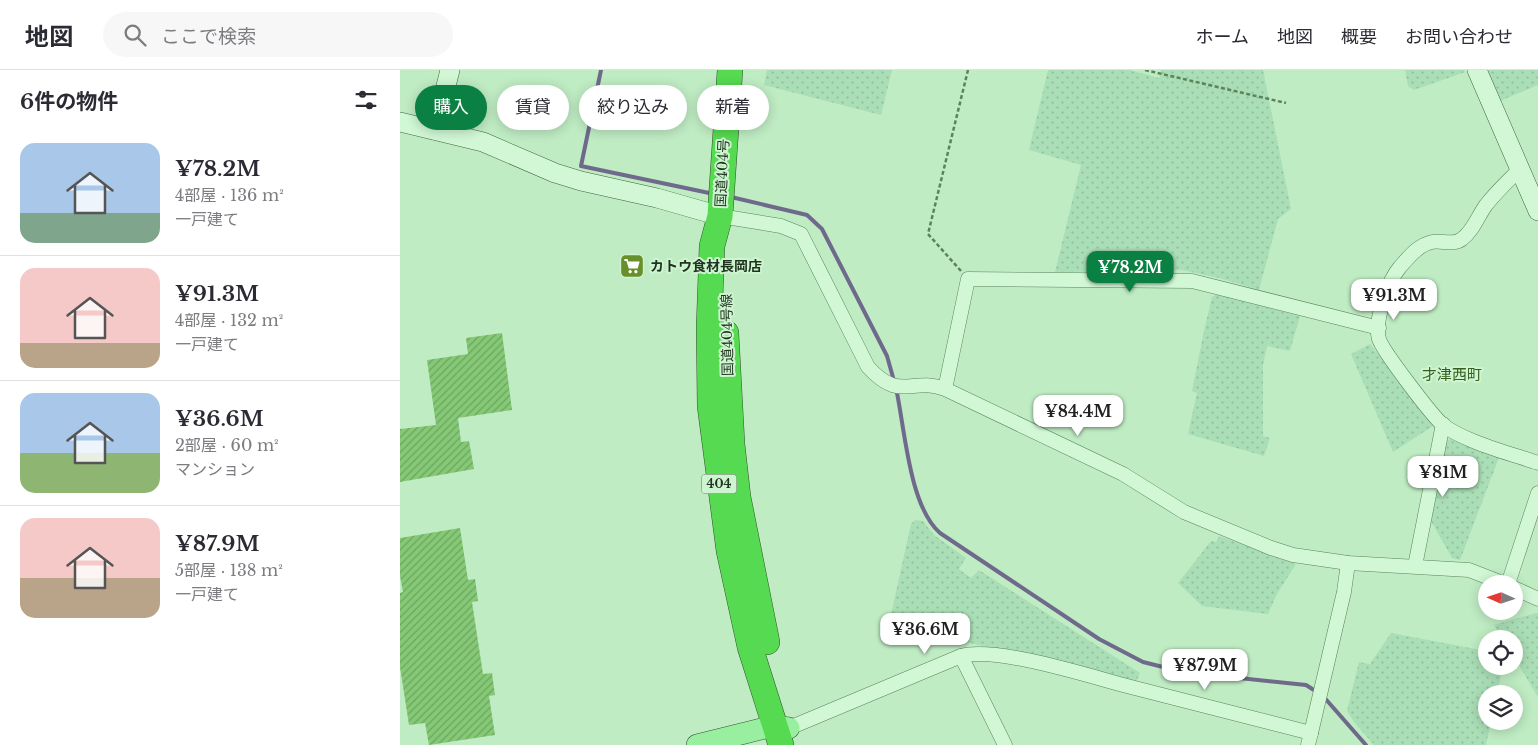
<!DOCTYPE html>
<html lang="ja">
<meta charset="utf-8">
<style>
:root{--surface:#fff;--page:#f7f7f7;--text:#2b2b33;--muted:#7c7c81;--line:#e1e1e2;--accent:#0b8043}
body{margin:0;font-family:"Libre Baskerville","Noto Sans JP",serif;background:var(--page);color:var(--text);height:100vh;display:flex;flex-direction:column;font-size:19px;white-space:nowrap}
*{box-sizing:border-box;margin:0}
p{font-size:16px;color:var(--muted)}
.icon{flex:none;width:28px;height:28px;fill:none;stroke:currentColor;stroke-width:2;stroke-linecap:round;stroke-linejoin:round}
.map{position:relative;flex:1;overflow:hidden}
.drawer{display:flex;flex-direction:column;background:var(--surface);width:400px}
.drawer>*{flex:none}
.guide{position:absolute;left:15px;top:15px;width:475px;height:45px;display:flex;gap:10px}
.needle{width:32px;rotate:273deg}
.buttons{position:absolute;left:1078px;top:505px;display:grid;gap:10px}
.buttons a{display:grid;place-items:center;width:45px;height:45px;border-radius:50%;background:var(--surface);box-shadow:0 2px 12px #0003;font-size:25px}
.price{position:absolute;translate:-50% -42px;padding:0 11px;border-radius:10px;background:#fff;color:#222;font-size:16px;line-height:32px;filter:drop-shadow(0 1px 2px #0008)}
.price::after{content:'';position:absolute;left:50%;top:30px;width:15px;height:11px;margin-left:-8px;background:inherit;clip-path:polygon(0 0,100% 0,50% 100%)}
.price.current{background:var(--accent);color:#fff}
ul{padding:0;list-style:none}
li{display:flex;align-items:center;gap:15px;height:125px;padding:0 20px}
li+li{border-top:1px solid var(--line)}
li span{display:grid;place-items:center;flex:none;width:140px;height:100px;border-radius:15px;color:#555}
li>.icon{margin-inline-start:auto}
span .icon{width:60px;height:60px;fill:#fffc;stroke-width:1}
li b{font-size:21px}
h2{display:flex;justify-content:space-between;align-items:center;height:60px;padding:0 20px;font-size:21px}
.chip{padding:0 18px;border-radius:22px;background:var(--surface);box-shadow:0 2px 12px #0003;font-size:18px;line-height:45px}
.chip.current{background:var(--accent);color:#fff}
header{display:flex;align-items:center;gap:30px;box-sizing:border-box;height:70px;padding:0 25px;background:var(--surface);border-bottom:1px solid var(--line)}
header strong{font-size:24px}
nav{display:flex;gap:28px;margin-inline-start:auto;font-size:18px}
.search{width:350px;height:45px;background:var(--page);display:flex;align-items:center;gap:12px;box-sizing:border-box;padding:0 18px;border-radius:28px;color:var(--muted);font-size:19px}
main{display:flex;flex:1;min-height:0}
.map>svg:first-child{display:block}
.farmland{fill:url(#farmland-dots)}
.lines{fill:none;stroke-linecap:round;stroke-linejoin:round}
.stream{stroke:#6f6a8b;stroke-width:4}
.building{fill:url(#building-hatch)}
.street-casing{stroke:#5b8458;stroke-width:15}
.secondary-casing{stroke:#3f653b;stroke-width:20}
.primary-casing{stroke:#31512c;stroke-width:22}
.highway-casing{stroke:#31512c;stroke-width:26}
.path{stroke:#5b8458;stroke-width:2.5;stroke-dasharray:4 2.5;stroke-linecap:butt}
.street{stroke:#d1f7d5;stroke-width:14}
.secondary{stroke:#d1f7d5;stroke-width:19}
.primary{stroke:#97ef9f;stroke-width:21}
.highway{stroke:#56da51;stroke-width:25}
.labels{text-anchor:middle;stroke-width:4;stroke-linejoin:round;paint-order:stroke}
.shield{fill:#cef4d2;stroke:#546e53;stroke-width:1}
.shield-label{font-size:12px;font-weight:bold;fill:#1f341c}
.street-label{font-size:14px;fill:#1f341c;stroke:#cef4d2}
.poi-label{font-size:14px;font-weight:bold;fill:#1f341c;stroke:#cef4d2;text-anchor:start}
.neighbourhood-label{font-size:15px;fill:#365f1d;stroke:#cef4d2}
</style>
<header>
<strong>地図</strong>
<div class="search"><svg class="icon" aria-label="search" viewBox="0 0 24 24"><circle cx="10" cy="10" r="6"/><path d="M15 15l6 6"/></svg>ここで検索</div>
<nav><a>ホーム</a><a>地図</a><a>概要</a><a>お問い合わせ</a></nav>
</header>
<main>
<section class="drawer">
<h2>6件の物件<svg class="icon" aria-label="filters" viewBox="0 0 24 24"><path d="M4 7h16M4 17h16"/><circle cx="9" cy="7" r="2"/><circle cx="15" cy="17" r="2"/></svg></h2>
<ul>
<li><span style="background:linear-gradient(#a9c7e8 70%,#7fa58c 0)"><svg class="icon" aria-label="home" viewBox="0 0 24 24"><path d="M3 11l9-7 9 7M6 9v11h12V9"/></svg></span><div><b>¥78.2M</b><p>4部屋 · 136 m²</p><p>一戸建て</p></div></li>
<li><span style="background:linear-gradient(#f6c9c9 75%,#b9a48a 0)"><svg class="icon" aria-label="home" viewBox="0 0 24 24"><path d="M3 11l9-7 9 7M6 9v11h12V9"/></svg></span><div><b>¥91.3M</b><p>4部屋 · 132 m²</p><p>一戸建て</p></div></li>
<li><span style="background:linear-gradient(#a9c7e8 60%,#8fb573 0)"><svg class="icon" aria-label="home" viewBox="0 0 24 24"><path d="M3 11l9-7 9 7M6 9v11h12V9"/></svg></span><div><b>¥36.6M</b><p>2部屋 · 60 m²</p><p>マンション</p></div></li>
<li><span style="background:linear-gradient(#f6c9c9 60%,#b9a48a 0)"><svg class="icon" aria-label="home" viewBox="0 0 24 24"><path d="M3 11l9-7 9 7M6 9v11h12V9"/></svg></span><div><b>¥87.9M</b><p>5部屋 · 138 m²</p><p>一戸建て</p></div></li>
</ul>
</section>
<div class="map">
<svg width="1138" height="675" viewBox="0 0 1138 675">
<defs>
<pattern id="farmland-dots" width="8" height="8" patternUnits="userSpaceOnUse" patternTransform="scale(1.25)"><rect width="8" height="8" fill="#aadeb6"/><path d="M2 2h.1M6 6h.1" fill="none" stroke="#92bf9c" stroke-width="1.8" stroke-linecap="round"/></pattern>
<pattern id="building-hatch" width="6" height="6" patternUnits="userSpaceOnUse" patternTransform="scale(1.25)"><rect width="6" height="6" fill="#85c976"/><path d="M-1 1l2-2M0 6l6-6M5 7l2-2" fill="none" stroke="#6ca460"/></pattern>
</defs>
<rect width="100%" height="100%" fill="#bfecc3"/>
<g class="farmland">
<polygon points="367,0 492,0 481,45 364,15"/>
<polygon points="648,0 730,0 759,8 761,0 863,0 891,139 878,149 859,220 819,208 782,200 655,202 681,95 629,80"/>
<polygon points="1005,0 1064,0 1065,2 1014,20 1008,16"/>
<polygon points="1087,0 1138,0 1138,15 1100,31"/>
<polygon points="818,224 900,246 890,281 867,276 863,295 863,366 870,368 864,386 788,364 797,323 792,321 804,261 812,227"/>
<polygon points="970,274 1033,352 1033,356 993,382 951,284"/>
<polygon points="1050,369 1100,385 1060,490 1052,488 1031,451 1044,372"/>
<polygon points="515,450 523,451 534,465 566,488 559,499 571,508 579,500 740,603 736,612 489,554 511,454"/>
<polygon points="819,466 896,494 877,524 868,544 802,536 778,513 811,471 816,472"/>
<polygon points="1136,543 1138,543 1138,627 1114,587 1114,569 1102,569 1094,555"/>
<polygon points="991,563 1086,581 1086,596 1103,596 1097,624 1086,624 1086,651 1091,651 1086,675 974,675 954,652 947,641 959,592 970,594"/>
</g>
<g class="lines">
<g class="stream">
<polyline points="201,0 181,96 314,124"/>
<polyline points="331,127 407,145 422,159 487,286 494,311"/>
<path d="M496,318C505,359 509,436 540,463L699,569L743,592L783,602L906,615L917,622"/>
<polyline points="923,626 966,675"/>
</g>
</g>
<g class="building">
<polygon points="102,263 112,340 58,348 61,372 69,371 74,399 0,412 0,359 36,355 27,290 68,284 66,268"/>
<polygon points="60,458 68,510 75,509 78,531 72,532 83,604 92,603 95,625 89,626 95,665 29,675 25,653 9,655 0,597 0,523 3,522 0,506 0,468"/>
</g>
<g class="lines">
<defs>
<g id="street">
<path d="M1120,99C1108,111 1096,122 1086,135C1078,146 1073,161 1062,169C1053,176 1042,170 1032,172C1018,175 1009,187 1000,197C988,211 974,251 979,269C982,280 1033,347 1043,355C1063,371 1112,384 1138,393"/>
<path d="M320,146L381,156L401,164L468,297C501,333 511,306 545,319L723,404L784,442L871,478L893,485L948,493L1069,500L1105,514"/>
<polyline points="545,319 568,209 792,211 979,258"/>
<polyline points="1015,496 1043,354"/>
<polyline points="1108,514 1138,423"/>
<polyline points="1114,518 1138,529"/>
<path d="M561,586C596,576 689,606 727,616C788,632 850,647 911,663L944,522L948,493"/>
<polyline points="389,658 561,586 605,675"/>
<polyline points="908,675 911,663"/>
</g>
<g id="secondary">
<polyline points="1077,0 1138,141"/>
<polyline points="0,52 83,72 155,103 181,111 257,128 320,146"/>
<polyline points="35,60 50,0"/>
</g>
<polyline id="primary" points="297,675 373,656 389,658"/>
<g id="highway">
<polyline points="330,0 320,146 312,176 309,258 310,336 329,481 350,577 381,675"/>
<polyline points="326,263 332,374 338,427 367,572"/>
</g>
</defs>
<use href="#street" class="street-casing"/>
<use href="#secondary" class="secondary-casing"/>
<use href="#primary" class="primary-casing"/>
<use href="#highway" class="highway-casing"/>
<g class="path">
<polyline points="745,0 886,33"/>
<polyline points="561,201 528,164 568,0"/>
</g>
<use href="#street" class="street"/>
<use href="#secondary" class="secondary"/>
<use href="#primary" class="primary"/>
<use href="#highway" class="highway"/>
</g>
<defs>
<symbol id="supermarket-square" viewBox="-11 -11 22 22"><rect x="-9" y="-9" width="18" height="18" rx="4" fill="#68902a" stroke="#cef4d2"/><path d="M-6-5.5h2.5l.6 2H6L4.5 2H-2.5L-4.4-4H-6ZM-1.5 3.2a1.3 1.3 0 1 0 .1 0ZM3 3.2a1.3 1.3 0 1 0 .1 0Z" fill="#fff"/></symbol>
</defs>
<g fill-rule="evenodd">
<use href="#supermarket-square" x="218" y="182" width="28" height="28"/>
</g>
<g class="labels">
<rect class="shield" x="301.5" y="404.5" width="35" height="19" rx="4"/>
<g class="shield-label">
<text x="319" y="418">404</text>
</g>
<g class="street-label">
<text transform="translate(322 103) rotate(-87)" y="5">国道404号</text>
<text transform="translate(327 265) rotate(-91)" y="5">国道404号線</text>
</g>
<g class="poi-label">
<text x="250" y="201">カトウ食材長岡店</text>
</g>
<g class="neighbourhood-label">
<text x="1052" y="310">才津西町</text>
</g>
</g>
</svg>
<div class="buttons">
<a><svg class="needle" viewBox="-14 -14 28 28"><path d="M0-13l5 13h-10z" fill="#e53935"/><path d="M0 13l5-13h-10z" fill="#7c7c81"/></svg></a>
<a><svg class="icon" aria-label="locate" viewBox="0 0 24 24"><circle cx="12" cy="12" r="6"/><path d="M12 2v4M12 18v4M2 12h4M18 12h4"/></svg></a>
<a><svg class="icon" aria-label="layers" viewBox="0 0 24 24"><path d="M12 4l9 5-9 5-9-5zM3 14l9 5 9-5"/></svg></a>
</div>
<b class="price current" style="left:730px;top:223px">¥78.2M</b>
<b class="price" style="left:994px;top:251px">¥91.3M</b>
<b class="price" style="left:678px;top:367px">¥84.4M</b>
<b class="price" style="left:1043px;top:428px">¥81M</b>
<b class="price" style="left:525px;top:585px">¥36.6M</b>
<b class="price" style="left:805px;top:621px">¥87.9M</b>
<div class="guide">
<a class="chip current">購入</a>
<a class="chip">賃貸</a>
<a class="chip">絞り込み</a>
<a class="chip">新着</a>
</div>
</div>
</main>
